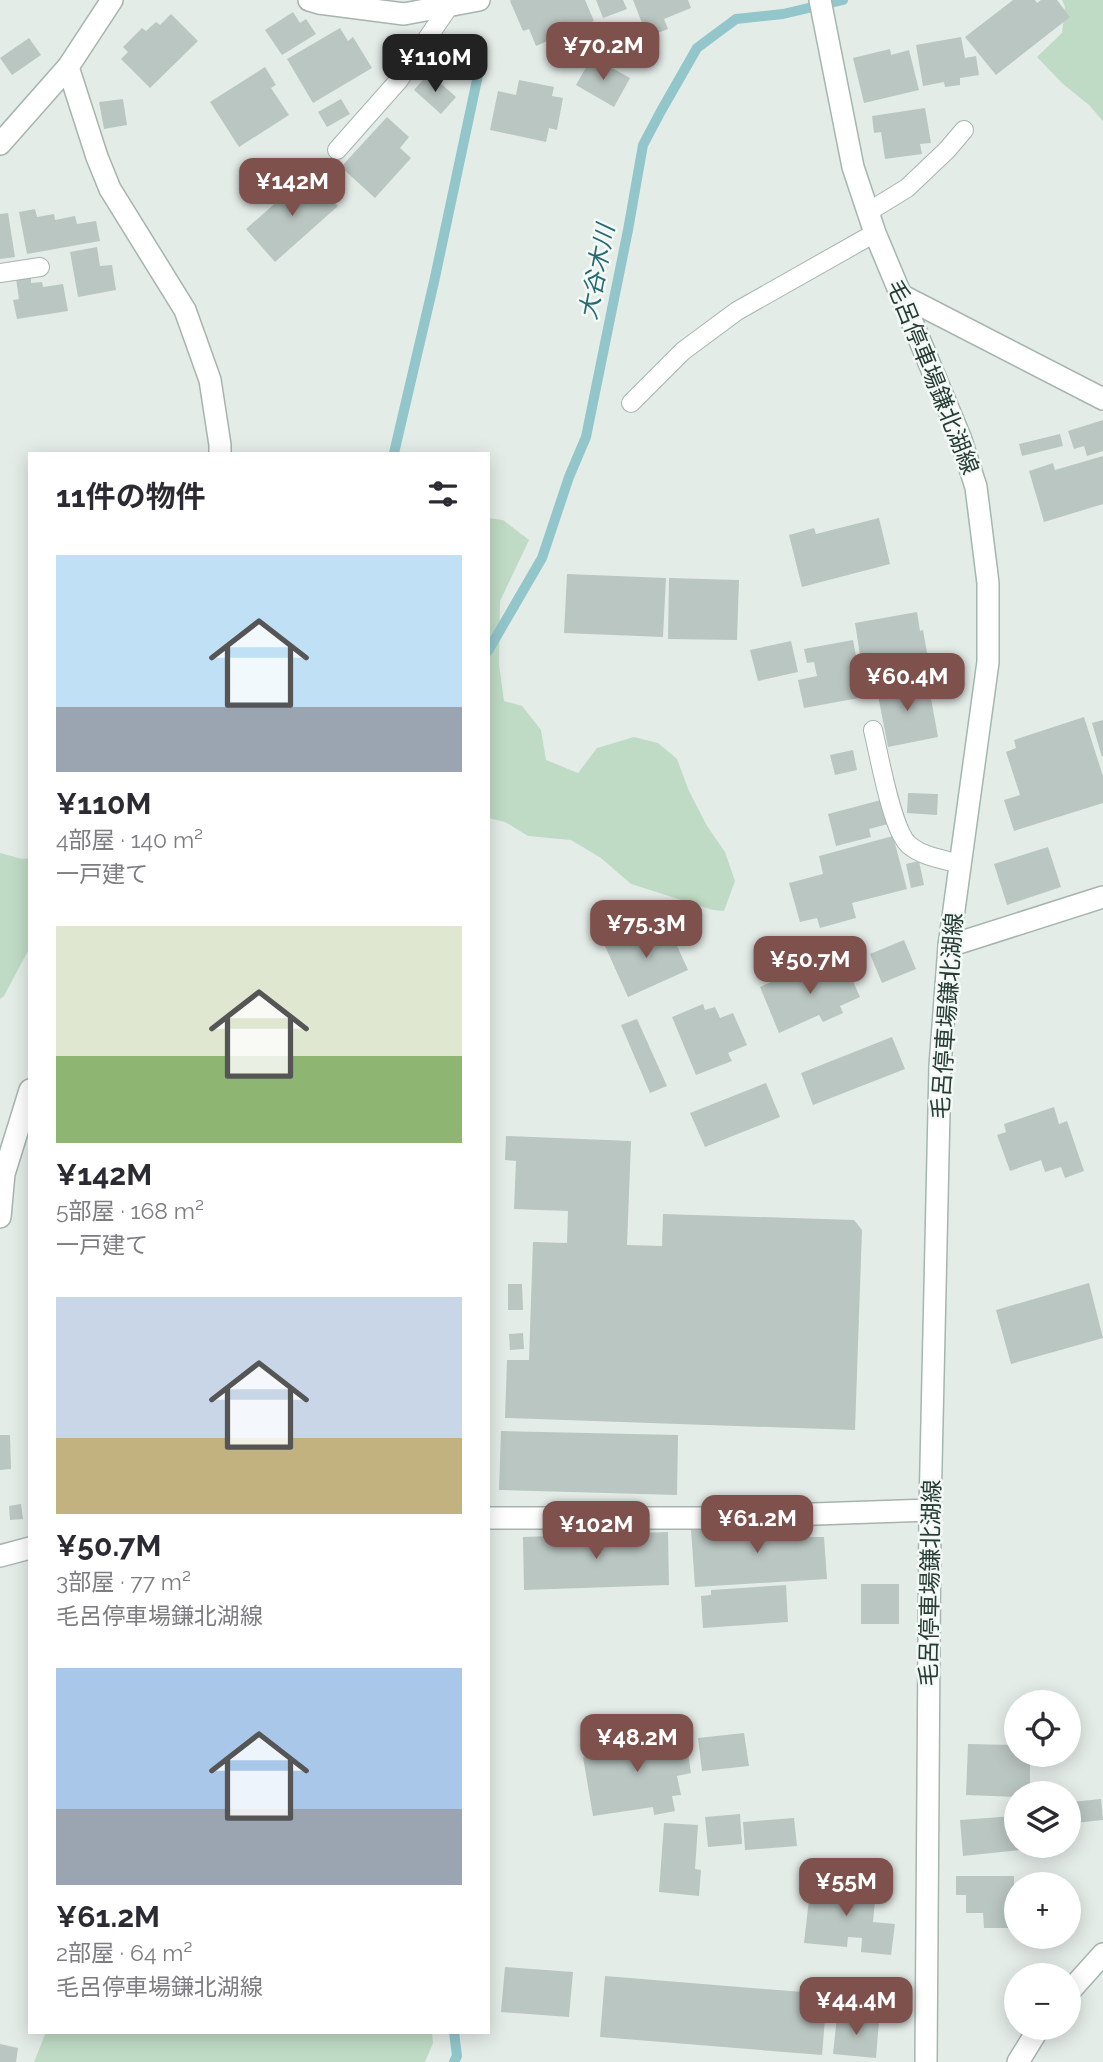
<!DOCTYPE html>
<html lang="ja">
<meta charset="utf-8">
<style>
:root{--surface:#fff;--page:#f2f2f3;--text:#2b2b33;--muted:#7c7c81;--accent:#7e514c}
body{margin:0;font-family:Raleway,"Noto Sans JP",sans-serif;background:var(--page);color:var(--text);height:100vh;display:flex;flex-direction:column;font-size:26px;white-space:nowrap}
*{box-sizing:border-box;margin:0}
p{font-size:23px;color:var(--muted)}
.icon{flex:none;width:38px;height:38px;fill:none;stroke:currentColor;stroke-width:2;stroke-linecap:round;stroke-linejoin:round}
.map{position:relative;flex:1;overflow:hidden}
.drawer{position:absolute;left:28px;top:452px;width:462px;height:1582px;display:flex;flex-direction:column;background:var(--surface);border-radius:0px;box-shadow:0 4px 18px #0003}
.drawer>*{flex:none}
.controls{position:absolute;left:1004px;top:1690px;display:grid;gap:14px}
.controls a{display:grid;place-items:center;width:77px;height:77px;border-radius:50%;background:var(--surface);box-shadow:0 4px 18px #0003;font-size:35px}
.price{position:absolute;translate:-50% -60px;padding:0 16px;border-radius:14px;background:var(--accent);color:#fff;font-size:23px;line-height:46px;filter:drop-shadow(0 2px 4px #0008)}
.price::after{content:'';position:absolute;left:50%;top:42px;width:21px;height:16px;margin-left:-10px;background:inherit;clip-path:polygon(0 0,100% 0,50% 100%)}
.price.current{background:#222;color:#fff}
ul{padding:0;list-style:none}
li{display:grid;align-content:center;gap:14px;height:371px;padding:0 28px}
li span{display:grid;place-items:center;height:217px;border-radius:0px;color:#555}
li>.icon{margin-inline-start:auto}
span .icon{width:126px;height:126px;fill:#fffc;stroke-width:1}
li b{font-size:30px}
h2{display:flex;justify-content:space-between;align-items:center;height:84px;padding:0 28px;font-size:30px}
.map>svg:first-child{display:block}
.green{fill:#bfdbc5}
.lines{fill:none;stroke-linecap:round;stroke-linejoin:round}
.stream{stroke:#92c6cb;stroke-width:10}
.building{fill:#bac6c1}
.lane-casing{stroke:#a7b4ae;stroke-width:20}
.street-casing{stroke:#a7b4ae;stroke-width:24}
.secondary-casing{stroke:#a3b7af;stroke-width:24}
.lane{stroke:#fff;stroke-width:18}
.street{stroke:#fff;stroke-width:21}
.secondary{stroke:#fff;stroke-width:21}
.labels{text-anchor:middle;stroke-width:5;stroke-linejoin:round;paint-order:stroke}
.street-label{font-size:23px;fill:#253c34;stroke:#f4f9f6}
.water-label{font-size:24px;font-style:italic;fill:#256b72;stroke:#f4f9f6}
</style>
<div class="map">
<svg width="1103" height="2062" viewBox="0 0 1103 2062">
<rect width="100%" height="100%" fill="#e4ece8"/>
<g class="green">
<polygon points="1062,0 1103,0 1103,121 1089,105 1063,84 1037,57 1062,33 1065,7"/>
<polygon points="488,518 503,520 529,540 500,601 499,664 504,701 522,706 541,730 546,760 578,773 597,748 634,737 658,743 677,759 689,791 707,826 725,852 735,881 724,911 713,910 631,884 601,858 571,840 528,836 505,822 488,818"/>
<polygon points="0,853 22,859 30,858 30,947 4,996 0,999"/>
<polygon points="46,2032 432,2032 433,2043 425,2062 34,2062"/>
</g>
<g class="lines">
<g class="stream">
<polyline points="394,453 434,282 481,61"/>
<polyline points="488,651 542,558 569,477 586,437 628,230 643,145 661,111 697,48 736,19 783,14 843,0"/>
<polyline points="454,2032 457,2056 454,2062"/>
</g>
</g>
<g class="building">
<polygon points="511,0 585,0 594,21 536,46 529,29 523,31 510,1"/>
<polygon points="596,0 623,0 627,9 603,18"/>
<polygon points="633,0 688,0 691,8 664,19 668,29 655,34 651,25 644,28"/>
<polygon points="1013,0 1035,0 1037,3 1041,0 1057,0 1070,17 996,75 965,37"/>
<polygon points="293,12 300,23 306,19 316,34 282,55 265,30"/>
<polygon points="171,14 198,41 150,88 121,59 128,52 123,47 142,28 146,31 156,22 160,25"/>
<polygon points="340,28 348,41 353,37 372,68 313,103 287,59"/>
<polygon points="961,37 965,58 976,56 979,75 960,78 960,85 945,87 944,82 923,86 916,45"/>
<polygon points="29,38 41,55 12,75 0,58"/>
<polygon points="890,49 891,55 909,50 919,90 864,103 853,58"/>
<polygon points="592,57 630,78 614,107 576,85"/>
<polygon points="265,67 276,85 271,88 289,115 239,147 210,102"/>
<polygon points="429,73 456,97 441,114 414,90"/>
<polygon points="519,80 554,87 552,96 563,98 557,130 549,128 546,142 490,130 498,91 516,95"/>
<polygon points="123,99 127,125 104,129 99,102"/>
<polygon points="341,99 350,114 327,127 318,112"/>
<polygon points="925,108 931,143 920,144 922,154 885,159 881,132 874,133 872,116"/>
<polygon points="387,117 409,137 400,148 411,158 375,198 341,167"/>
<polygon points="309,173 338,206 275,262 246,229"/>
<polygon points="35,209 37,217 54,214 55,220 75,216 77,224 96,221 100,241 27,254 19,212"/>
<polygon points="8,213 15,257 0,259 0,214"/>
<polygon points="97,247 100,266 112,265 116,290 78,297 70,252"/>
<polygon points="31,277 31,283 42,282 43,287 63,284 68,311 17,319 13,300 19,299 16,279"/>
<polygon points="1103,420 1103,451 1087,456 1084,446 1074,449 1068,431"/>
<polygon points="1060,434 1063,446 1022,456 1019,444"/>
<polygon points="1103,456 1103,504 1044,522 1029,471 1053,463 1055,470"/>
<polygon points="879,518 890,564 802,587 789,535 814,528 816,534"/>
<polygon points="567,574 666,578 663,637 564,633"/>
<polygon points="669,578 739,580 737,640 668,639"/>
<polygon points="917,612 920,631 923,630 927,653 900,657 901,662 870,667 869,661 861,662 855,623"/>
<polygon points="853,640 859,672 854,673 859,698 804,708 798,680 817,676 814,662 807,663 804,649"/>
<polygon points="791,641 798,672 758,681 750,650"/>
<polygon points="891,682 892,689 928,682 938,737 888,747 876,685"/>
<polygon points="1084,717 1103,776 1103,803 1014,831 1004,800 1020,795 1006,752 1016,748 1014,740"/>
<polygon points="1103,720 1103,756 1102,757 1092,723"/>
<polygon points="853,750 857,770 835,775 830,755"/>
<polygon points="908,793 938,794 937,815 907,813"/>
<polygon points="881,800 888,824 869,829 871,837 836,846 828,814"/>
<polygon points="893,836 907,889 852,903 856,918 820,928 817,918 800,922 789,883 823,874 819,856"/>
<polygon points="1048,847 1061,887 1007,905 994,864"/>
<polygon points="919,861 924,885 911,888 906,864"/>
<polygon points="668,926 688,970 628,997 605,946 643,929 646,936"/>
<polygon points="904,940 916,969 882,983 870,954"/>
<polygon points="843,959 860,997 840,1006 843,1013 823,1022 819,1015 779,1033 760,987 796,971 799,978"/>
<polygon points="703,1004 705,1010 715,1007 720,1018 733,1013 747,1045 728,1053 732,1061 696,1075 672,1017"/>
<polygon points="637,1019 667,1086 650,1093 621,1025"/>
<polygon points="892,1037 905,1069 813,1105 801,1073"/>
<polygon points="766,1083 780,1117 705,1147 690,1113"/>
<polygon points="1054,1107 1059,1124 1067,1121 1084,1171 1065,1178 1061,1167 1045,1172 1041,1160 1010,1171 997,1135 1006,1132 1004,1124"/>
<polygon points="506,1136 631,1141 627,1245 662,1246 663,1214 854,1220 862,1230 855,1430 505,1418 507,1360 529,1360 533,1242 567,1243 568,1211 514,1209 516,1161 505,1160"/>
<polygon points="1089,1283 1103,1338 1011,1364 996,1310"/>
<polygon points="508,1284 522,1284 523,1310 508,1310"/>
<polygon points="523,1333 524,1349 510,1350 509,1334"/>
<polygon points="501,1431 678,1435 677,1495 499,1490"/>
<polygon points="0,1435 10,1435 11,1469 0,1470"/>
<polygon points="21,1504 23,1519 10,1520 9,1506"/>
<polygon points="808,1522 809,1537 824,1537 827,1579 695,1587 691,1529"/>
<polygon points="668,1532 669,1585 524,1590 523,1537"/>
<rect x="861" y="1584" width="38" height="40"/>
<polygon points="786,1585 788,1622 703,1628 701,1596 711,1595 711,1590"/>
<polygon points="685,1731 691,1773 677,1776 681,1795 672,1796 675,1811 654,1815 653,1807 593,1816 583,1757 590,1756 588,1747"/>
<polygon points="744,1733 749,1766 702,1771 698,1738"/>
<polygon points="1013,1740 1017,1740 1017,1755 1035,1755 1035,1763 1030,1763 1030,1794 1017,1794 1017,1797 966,1795 968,1744 1013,1745"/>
<polygon points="1101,1799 1103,1820 1074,1823 1072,1802"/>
<polygon points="740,1814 742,1844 708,1847 705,1817"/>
<polygon points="1014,1816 1014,1823 1017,1823 1017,1846 1021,1846 1021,1850 963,1856 960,1820"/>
<polygon points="794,1818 797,1846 745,1850 743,1822"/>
<polygon points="664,1823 698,1825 695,1869 701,1870 699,1896 659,1892"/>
<polygon points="956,1876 1014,1876 1014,1928 984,1928 983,1913 966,1913 966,1895 956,1895"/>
<polygon points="811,1882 876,1888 873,1922 895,1924 891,1955 861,1952 862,1938 848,1937 847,1947 804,1943"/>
<polygon points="505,1967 573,1972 569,2017 501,2012"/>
<polygon points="605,1976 827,1994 822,2055 600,2037"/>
<polygon points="837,2016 879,2021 876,2058 833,2054"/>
<polygon points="0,2044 18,2048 16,2062 0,2062"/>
</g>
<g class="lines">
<defs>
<g id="lane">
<polyline points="337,150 399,80 450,5"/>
<polyline points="868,212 907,188 947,150 964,130"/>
<polyline points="0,273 40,267"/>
<polyline points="631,403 683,351 737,311 875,233"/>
<path d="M873,730C879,754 892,831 909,845C923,857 943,859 960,864"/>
</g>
<g id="street">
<polyline points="309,0 319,3 404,14 479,0"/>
<polyline points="68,67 97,157 110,189 185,310 210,380 220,445 220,453"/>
<polyline points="0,144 68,67 112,0"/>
<polyline points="901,295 1103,399"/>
<polyline points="949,946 1103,897"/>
<polyline points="0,1217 4,1174 30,1090"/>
<polyline points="488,1518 701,1518 930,1510"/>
<polyline points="0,1556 30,1548"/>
<polyline points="1069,1992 1103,1954"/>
<polyline points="1018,2062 1039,2028"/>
</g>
<polyline id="secondary" points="820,0 853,167 875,233 960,437 976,487 988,583 988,662 949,946 940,1066 930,1510 926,2062"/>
</defs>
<use href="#lane" class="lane-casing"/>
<use href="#street" class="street-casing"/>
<use href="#secondary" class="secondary-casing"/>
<use href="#lane" class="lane"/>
<use href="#street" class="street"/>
<use href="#secondary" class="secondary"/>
</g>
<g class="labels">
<g class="street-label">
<text transform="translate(933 377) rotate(68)" y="8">毛呂停車場鎌北湖線</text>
<text transform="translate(947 1016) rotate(-86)" y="8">毛呂停車場鎌北湖線</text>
<text transform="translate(930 1583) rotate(-89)" y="8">毛呂停車場鎌北湖線</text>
</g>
<g class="water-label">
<text transform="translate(597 272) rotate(-79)" y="8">大谷木川</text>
</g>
</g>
</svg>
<div class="controls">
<a><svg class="icon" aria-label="locate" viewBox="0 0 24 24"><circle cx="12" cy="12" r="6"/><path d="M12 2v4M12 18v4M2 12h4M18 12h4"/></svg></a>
<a><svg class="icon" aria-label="layers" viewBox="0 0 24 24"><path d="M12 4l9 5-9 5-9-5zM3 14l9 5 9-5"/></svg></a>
<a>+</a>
<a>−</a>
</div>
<b class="price" style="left:603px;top:82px">¥70.2M</b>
<b class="price current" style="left:435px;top:94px">¥110M</b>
<b class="price" style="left:292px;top:218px">¥142M</b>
<b class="price" style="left:907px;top:713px">¥60.4M</b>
<b class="price" style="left:646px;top:960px">¥75.3M</b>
<b class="price" style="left:810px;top:996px">¥50.7M</b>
<b class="price" style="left:757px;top:1555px">¥61.2M</b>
<b class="price" style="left:596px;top:1561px">¥102M</b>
<b class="price" style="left:637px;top:1774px">¥48.2M</b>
<b class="price" style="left:846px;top:1918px">¥55M</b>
<b class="price" style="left:856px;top:2037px">¥44.4M</b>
<section class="drawer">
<h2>11件の物件<svg class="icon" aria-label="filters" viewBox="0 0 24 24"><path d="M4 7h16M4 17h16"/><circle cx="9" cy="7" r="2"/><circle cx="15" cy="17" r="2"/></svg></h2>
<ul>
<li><span style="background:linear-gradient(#bfe0f5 70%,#9aa5b1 0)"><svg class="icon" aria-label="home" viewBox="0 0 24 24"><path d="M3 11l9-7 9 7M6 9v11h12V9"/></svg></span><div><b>¥110M</b><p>4部屋 · 140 m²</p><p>一戸建て</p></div></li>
<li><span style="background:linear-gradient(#dfe7d0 60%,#8fb573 0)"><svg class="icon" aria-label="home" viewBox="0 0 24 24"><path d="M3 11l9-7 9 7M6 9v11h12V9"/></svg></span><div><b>¥142M</b><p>5部屋 · 168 m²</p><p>一戸建て</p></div></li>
<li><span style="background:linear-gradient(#c9d6e8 65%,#c2b280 0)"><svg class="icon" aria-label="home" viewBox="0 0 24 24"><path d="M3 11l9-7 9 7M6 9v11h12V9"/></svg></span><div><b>¥50.7M</b><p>3部屋 · 77 m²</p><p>毛呂停車場鎌北湖線</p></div></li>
<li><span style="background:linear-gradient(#a9c7e8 65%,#9aa5b1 0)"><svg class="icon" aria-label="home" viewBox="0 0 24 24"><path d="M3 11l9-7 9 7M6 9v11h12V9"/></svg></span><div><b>¥61.2M</b><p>2部屋 · 64 m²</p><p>毛呂停車場鎌北湖線</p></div></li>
</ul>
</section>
</div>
